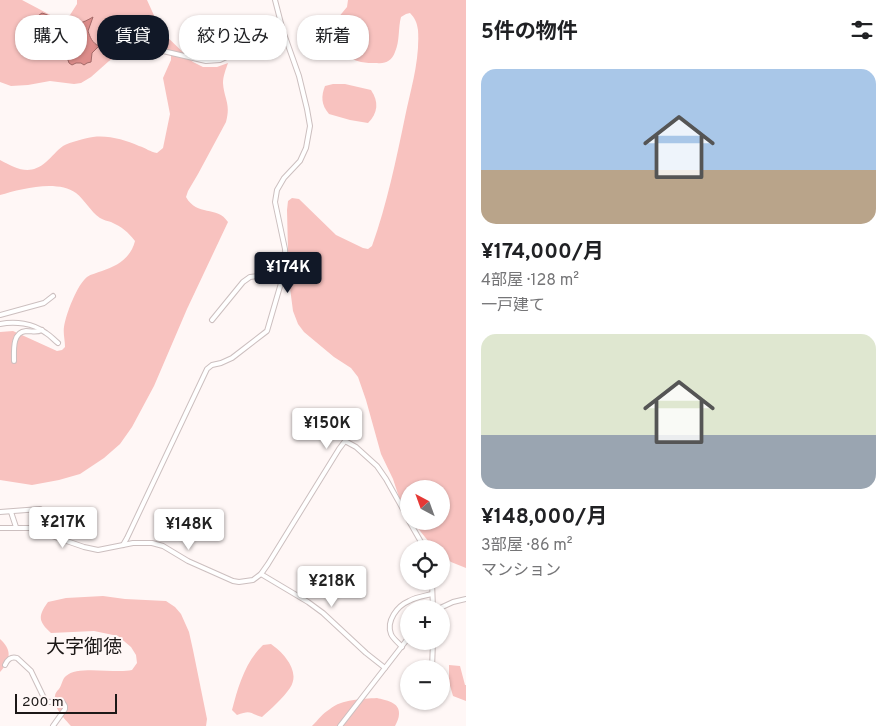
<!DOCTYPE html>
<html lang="ja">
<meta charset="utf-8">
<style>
:root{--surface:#fff;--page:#f6f6f6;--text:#202124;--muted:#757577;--accent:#111827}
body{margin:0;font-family:Overpass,"Noto Sans JP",sans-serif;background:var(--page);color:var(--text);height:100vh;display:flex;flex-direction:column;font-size:19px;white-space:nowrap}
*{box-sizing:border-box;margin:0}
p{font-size:16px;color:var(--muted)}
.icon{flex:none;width:28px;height:28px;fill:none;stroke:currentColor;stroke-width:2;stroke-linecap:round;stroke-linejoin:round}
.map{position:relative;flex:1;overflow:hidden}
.drawer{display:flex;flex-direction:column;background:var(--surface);width:425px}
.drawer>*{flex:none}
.guide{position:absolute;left:15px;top:15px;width:375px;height:45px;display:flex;gap:10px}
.needle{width:32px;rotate:319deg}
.controls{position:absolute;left:400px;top:480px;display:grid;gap:10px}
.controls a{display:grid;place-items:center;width:50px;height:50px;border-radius:50%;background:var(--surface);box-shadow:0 1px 4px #0004;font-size:25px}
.scale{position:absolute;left:15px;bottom:12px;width:102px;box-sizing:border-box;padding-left:5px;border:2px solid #1c1817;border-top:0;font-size:14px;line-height:18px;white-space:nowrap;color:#1c1817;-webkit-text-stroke:4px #fff7f6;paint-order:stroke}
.price{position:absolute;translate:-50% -42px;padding:0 11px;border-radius:5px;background:#fff;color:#222;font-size:16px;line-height:32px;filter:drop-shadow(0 1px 2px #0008)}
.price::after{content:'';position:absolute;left:50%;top:30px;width:15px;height:11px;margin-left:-8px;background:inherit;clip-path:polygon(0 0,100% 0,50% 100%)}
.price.on{background:var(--accent);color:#fff}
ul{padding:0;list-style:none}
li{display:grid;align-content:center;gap:10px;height:265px;padding:0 15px}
li span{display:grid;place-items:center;height:155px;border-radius:15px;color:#555}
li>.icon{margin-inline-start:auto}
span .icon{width:90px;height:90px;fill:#fffc;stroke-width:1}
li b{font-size:21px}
h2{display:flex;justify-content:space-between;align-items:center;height:60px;padding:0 15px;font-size:21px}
.chip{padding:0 18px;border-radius:20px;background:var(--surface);box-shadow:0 1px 4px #0004;font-size:18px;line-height:45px}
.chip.on{background:var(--accent);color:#fff}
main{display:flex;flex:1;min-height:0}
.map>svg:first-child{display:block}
.green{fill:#f8c2bf}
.water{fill:#dd8d8b;stroke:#a36a68}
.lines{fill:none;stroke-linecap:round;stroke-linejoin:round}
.minor-casing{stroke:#ccbfbf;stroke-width:6}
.minor{stroke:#fff;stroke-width:4}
.labels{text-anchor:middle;stroke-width:4;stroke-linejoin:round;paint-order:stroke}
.quarter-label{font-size:19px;fill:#1c1817;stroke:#fff7f6}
</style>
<main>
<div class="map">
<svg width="466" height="726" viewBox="0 0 466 726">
<rect width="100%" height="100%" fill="#fff7f6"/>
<g class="green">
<path d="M0,0H22L56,18L65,19L70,15L77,4V0H147L161,31L193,62L203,67H217L228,63C226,69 223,76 223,83C224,99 231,103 226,122L198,174L188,191L186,197C197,217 217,205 228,222L187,309L154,386L132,427L120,444L104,458L80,474L59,480L32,485L0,480V332L13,331L57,351L62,350L65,347C65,340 63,333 64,327C66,314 77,285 87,277C91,274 97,273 102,271C117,266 131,258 135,241C128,232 122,227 111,222C108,221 103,220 100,218C90,211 85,200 76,193C57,179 20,189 0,195V160C17,169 30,176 46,162C52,157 57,150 63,146C70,142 86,138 93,137C109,135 125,140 139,146C146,148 150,152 157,153L163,148L170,114L163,78L171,60V55L166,51H161L132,52L117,56L109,61L91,77L81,83L74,84L50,81L28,85L11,86L0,82Z"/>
<path d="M348,0H466V568L451,562L441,553V549H437L429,542L412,521H441V489H409V516L399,497L393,479L381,454L366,400L358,377L351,368L334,357L304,332L298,324L293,311L290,288L288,250L287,210L288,201L292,198L299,199L336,235L363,248L368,249L372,246C387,204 396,160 405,117C411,88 420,60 418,30C417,23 415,18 410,13L406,14L401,17C398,28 400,41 395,52C392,61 385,64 377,63C371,63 366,63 361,62C347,59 335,45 327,35L328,30L347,7Z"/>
<path d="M333,84H345L371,90C379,102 378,113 368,123L350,120L329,114C321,105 321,96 325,86Z"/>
<path d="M103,596L125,599L166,601L175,607L181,614L189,632L193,650L207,719L206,726H71C65,719 52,707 55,696C55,693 57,691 59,689C62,685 62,679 66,676C78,665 116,674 132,670L137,663L136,655L131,647L118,636L94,631L51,633C38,621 38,616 48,602L66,598Z"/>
<path d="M0,639C12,650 11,660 0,672Z"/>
<path d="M271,644C284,653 301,672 290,688C283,698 271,709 262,717C250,714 252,709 237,715L232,710C238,687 245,662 263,645Z"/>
<polygon points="449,665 460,666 465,685 466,685 466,701 453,696 449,682"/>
<path d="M377,698C385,700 400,702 399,714C399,718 397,722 395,726H312C318,720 323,713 330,709C342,699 362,699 377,698Z"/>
</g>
<path class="water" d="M42,13L45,14C66,23 71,30 93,17L88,31C90,37 92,43 99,46L92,53L91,62L87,63L84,65L81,63H76L72,65L69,63C61,40 59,40 35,41V29L32,20Z"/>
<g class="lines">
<defs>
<g id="minor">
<polyline points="163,51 206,61 220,60 283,31"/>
<polyline points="0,315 44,303 53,296"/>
<polyline points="212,320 243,282 250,277 259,276 282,282"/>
<path d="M0,324C15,321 33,323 46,333C51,336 54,340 58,343"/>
<path d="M14,361C14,351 12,332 26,331C33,331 36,333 42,330"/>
<polyline points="0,512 40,509"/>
<polyline points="11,512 16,527"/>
<polyline points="409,521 425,549"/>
<polyline points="0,528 29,528 84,547 98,550 133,543 152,543 163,546 188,561 233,581 239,582 253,580 261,574 268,564 339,449 345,441 356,447 377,466 386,479 409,520"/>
<polyline points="123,545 127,538 207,369 212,365 221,363 232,358 267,331 286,266 285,249 275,202 277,190 284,178 300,161 306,148 310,126 307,109 299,76 283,31 275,0"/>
<polyline points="261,574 308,602 323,613 366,653 385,668"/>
<polyline points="432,581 433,609"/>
<polyline points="438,609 453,602 466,599"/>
<path d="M402,647C399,643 393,639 391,634C386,621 397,606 409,601C416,597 424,596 432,594"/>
<path d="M5,665C7,660 11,656 17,658L31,671L45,700L49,702L62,701L65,706V709L53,726"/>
<polyline points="432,669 433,641"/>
<polyline points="416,704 419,701"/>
<polyline points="340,726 409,637"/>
</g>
</defs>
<use href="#minor" class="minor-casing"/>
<use href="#minor" class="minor"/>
</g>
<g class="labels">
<g class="quarter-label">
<text x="84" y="653">大字御徳</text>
</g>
</g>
</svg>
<div class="controls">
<a><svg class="needle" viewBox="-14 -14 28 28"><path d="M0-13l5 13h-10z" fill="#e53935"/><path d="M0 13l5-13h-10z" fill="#757577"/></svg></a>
<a><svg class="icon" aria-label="locate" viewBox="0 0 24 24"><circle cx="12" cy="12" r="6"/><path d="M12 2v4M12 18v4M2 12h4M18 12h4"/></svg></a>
<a>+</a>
<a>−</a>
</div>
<div class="scale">200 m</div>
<b class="price on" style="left:288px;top:294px">¥174K</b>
<b class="price" style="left:327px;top:450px">¥150K</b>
<b class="price" style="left:63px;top:549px">¥217K</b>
<b class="price" style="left:189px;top:551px">¥148K</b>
<b class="price" style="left:332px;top:608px">¥218K</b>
<div class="guide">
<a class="chip">購入</a>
<a class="chip on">賃貸</a>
<a class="chip">絞り込み</a>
<a class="chip">新着</a>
</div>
</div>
<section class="drawer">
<h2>5件の物件<svg class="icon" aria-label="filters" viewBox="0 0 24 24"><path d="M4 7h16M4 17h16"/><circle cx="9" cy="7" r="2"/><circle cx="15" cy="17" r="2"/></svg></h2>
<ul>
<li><span style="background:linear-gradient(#a9c7e8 65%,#b9a48a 0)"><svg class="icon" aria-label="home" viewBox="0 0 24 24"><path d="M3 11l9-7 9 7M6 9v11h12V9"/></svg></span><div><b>¥174,000/月</b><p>4部屋 · 128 m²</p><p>一戸建て</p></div></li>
<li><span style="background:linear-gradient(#dfe7d0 65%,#9aa5b1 0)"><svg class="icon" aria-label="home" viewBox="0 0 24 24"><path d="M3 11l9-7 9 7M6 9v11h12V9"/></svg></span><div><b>¥148,000/月</b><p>3部屋 · 86 m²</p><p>マンション</p></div></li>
</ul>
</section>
</main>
